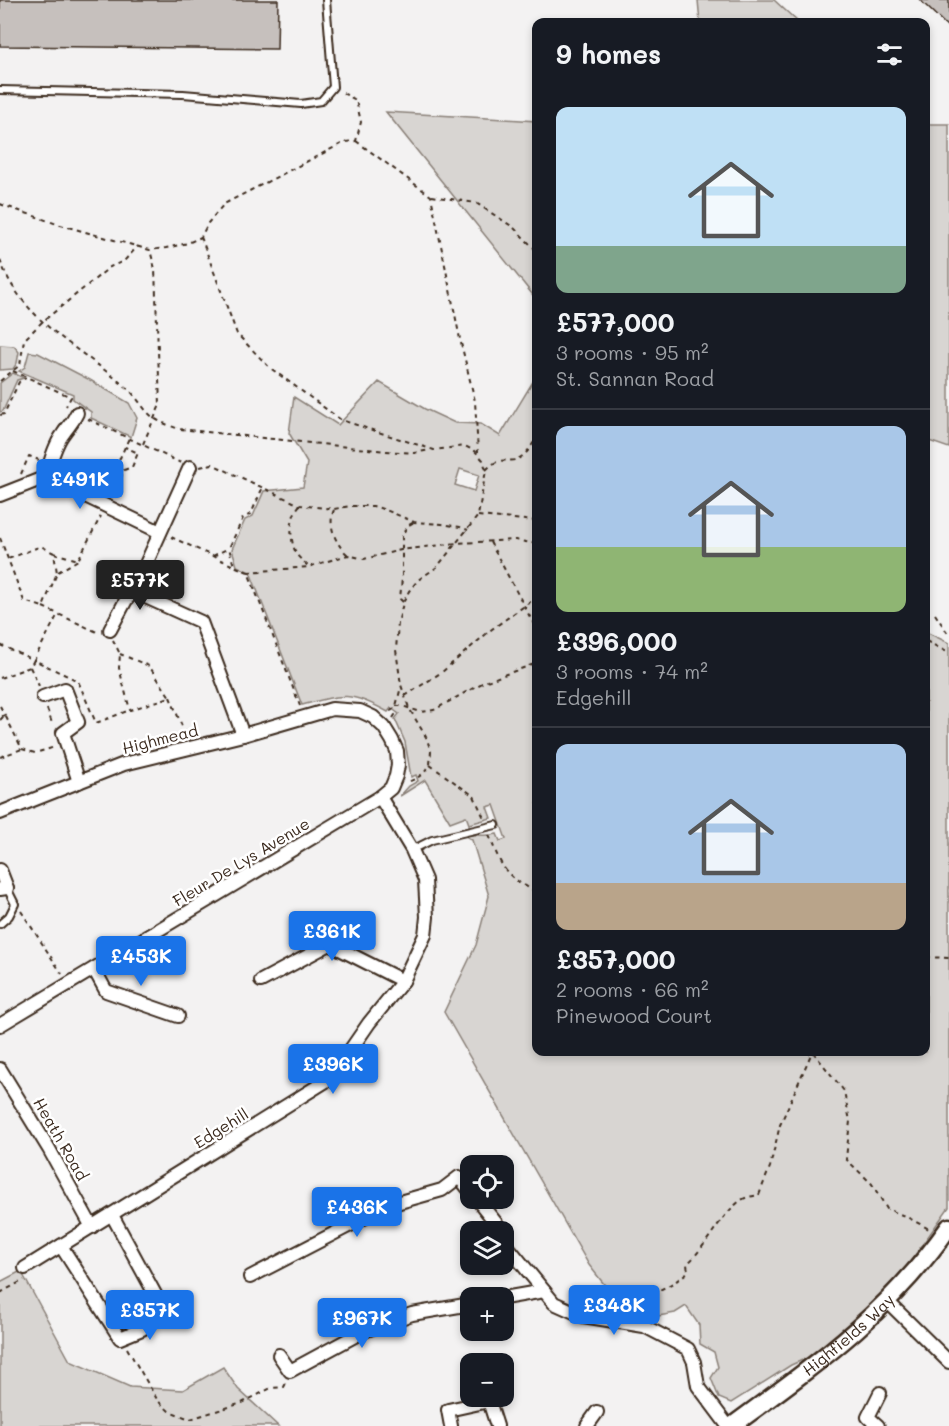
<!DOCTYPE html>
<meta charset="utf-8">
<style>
:root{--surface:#171b24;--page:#242831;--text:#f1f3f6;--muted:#9ea1a6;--line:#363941;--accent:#1a73e8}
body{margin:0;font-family:Mali,sans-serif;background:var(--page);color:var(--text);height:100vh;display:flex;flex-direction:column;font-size:22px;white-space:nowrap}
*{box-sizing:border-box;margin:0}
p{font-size:20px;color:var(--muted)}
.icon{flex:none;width:33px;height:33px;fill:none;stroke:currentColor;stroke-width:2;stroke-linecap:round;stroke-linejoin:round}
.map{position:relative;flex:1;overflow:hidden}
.side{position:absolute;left:532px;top:18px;width:398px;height:1038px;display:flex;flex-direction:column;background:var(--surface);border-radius:12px;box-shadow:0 3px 9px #0003}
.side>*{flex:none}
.controls{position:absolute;left:460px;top:1155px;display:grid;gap:12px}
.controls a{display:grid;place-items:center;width:54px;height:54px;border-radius:12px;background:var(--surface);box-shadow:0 3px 9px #0003;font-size:30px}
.price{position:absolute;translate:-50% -51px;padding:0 14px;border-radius:6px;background:var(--accent);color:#fff;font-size:20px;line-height:39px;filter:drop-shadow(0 2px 3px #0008)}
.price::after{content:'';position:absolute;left:50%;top:36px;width:18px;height:14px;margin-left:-9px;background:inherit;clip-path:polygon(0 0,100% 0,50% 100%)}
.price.current{background:#222;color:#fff}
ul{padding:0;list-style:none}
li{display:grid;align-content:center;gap:12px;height:318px;padding:0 24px}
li+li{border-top:2px solid var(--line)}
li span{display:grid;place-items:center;height:186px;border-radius:12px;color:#555}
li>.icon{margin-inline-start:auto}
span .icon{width:108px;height:108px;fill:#fffc;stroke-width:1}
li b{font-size:26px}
h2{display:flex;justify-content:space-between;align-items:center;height:72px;padding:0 24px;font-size:26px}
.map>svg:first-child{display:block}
.green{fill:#d8d5d2;stroke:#8a8078;stroke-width:1.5;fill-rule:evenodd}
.building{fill:#c6c0bd;stroke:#3b2a1e;stroke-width:1.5}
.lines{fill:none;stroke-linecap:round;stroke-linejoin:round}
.service-casing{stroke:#3b2a1e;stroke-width:10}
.minor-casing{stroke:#3b2a1e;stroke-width:16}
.secondary-casing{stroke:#3b2a1e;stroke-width:21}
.path{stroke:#3b2a1e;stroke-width:2;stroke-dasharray:4.5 4.5;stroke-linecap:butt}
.service{stroke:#fff;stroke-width:6}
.minor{stroke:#fff;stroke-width:12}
.secondary{stroke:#fff;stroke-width:16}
.labels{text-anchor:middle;stroke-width:5;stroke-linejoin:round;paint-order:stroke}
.street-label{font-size:16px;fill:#3b2a1e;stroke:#fff}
</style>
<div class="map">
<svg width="949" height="1426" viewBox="0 0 949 1426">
<rect width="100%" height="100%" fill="#f3f2f2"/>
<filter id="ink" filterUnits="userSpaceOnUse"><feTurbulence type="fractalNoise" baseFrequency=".0167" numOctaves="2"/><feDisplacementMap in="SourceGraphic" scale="12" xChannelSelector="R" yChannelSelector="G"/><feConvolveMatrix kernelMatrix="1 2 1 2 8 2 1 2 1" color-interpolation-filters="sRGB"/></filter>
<g filter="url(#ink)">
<g class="green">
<polygon points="698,0 774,0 798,22 700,22"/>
<polygon points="386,112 537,121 537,300"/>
<polygon points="926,121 929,124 949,124 949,448 926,440"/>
<polygon points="0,345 14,346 19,352 17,363 13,369 0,370"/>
<polygon points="29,352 38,353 90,380 129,403 137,418 131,437 91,418 91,412 73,399 73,394 19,371 25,367"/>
<polygon points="13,373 24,378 17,380 3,411 0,412 0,383"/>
<path d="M537,375V1052H926V632L949,643V1207L903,1272L870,1308L816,1354L791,1365L731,1403L719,1398L711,1378L718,1367L714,1352L700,1344L699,1325L686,1306L675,1313L653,1317L622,1307L589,1265L444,1012L476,945L489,896L472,840L464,835C476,834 485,837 497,834L500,841L506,839L494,805L487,807L491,818L469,824L466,816L450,822L425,780L400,796L409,786L418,781L416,775L411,777L405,742L395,719L399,714L391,708L388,712C350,691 342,694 302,705L250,572L237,566L232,549L245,520L253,516L264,491L303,487L307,463L289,433L294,397L338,425L379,382L425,409L455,423L481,424L500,436ZM460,469L479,475L474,491L455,485Z"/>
<polygon points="21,1271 70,1361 130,1387 183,1390 223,1367 238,1389 278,1426 0,1426 0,1282"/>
</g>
<g class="building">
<polygon points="0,0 278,0 277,49 0,46"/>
<polygon points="920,0 949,0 949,28"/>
</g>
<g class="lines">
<defs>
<g id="service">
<polyline points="0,90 183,94 301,104 321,101 333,87 326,0"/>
<polyline points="412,850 432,840 496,825"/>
<polyline points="0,924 9,916 15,904 7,888"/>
</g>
<g id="minor">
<polyline points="190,467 141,575 138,587 148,598 201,622 243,735"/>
<path d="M46,477C50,464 54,446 63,434C68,426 72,424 77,413"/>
<polyline points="0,495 46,477 160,532"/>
<polyline points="110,630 126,600 138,587"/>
<polyline points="43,697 65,689 78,722 63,733 79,782"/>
<polyline points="0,813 124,764 243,735 332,709 360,711 373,717 384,727 392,740 397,751 398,765 396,776 391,788 380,797 0,1025"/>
<polyline points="0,870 7,888 0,889"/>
<polyline points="94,969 106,991 178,1016"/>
<polyline points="261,981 330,944 403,981"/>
<polyline points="0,1069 49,1149 92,1227"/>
<polyline points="476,1198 496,1223 499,1232"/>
<polyline points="504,1242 554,1303 583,1316 644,1326 688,1349 694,1362 698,1386 728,1426"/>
<polyline points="61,1246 120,1338 142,1329 162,1307 112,1215"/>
<polyline points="25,1268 331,1078 369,1023 403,981 425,935 427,917 425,880 412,850 380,797"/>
<polyline points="250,1277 389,1205 442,1190 459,1177 471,1192"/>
<polyline points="504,1298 544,1291"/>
<polyline points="887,1301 949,1362"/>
<polyline points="279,1355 290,1371 364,1331 412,1314 471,1304"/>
<polyline points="451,1426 448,1410 489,1401 497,1426"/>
<polyline points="587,1426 597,1412"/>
<polyline points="878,1426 868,1417 880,1393"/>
</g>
<g id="secondary">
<path id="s1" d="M732,1426C816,1364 888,1314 949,1227"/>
</g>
</defs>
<use href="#service" class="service-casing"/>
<use href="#minor" class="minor-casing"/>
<use href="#secondary" class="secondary-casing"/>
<g class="path">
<polyline points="356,141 431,196 460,339 475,401 478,452"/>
<polyline points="432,196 476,203 513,227 537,251"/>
<polyline points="0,204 57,224 150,250 166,248 188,243 201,237 208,223 224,204 345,142 356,141 361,122 356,100 339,91"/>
<polyline points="201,237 237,334 269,367 341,420 434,450 465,446 475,451 483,460 486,470 478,516 437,567 418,580 409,591 403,603 398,623 396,650 401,685 409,708 426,737 431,751 430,765 424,773 417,778 406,783"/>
<path d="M0,260C23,323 82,348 129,390C138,398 144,411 154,418C161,423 171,426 179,429L386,451L414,453L430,450"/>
<polyline points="13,371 71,397 66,406"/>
<polyline points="0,381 20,365 24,340 42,322 110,267 124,261 138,246"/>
<polyline points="0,415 4,414 19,382 26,378"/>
<polyline points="88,419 181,463"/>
<polyline points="143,444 160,405 155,269 150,250"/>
<polyline points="200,467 212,464 300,505 334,509 350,506 373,506 386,510 414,522 442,524 460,527 468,530"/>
<path d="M486,470C502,453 509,466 521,457C528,453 532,444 537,438"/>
<polyline points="21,474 29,456 39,460"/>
<polyline points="104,487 115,492"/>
<polyline points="101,489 112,463 120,458 129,438"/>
<polyline points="262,489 251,514 243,518 229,548 234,566 248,572 300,706"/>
<polyline points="113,495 124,470 132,467 138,453 125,447"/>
<path d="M300,505C289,516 289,541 297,555C300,559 305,563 308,566"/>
<path d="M334,510C327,525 336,545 348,555"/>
<polyline points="478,516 537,521"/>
<polyline points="171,537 234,566"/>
<polyline points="0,538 24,601 43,607 57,573 54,553 41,546 8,559"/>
<polyline points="490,542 537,630"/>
<polyline points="54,553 78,560 101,516"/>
<polyline points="213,556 229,548"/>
<polyline points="58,572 78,560"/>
<polyline points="248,572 308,567 348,555 364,559 401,550 457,543 515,540 537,544"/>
<polyline points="403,602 400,599 402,578 402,536 407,526 414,522"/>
<polyline points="43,607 97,632 98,630"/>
<polyline points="935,614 949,635"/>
<polyline points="113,640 120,654 119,668 130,710 170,697 149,666 120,654"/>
<polyline points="926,641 949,653"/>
<polyline points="0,645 34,660 58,614"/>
<polyline points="30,667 39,686"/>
<polyline points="0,678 30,667 34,660 78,681 96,723 130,710"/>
<polyline points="405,696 442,672 492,629 537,597"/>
<polyline points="170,697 186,736"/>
<polyline points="0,706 5,715 0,717"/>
<polyline points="396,706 402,706 421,712 434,710 484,682 537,663"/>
<polyline points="47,709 53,726"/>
<polyline points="393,718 395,715 391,711 396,706 401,687"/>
<polyline points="0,720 5,715 22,749 35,753 55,747"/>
<polyline points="0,757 22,749"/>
<polyline points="430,765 474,796 484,818"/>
<path d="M489,835C502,868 504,876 537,892"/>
<polyline points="21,911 62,974"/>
<polyline points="926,957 949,958"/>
<polyline points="813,1052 844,1091 850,1121 846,1159 872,1184 887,1209 907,1217 929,1229"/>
<polyline points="0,1293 24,1280"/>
<path d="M606,1308L607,1302H632L644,1293L656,1292L675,1282L688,1272L687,1264C707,1246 718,1218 740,1201C745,1197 753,1196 759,1195L770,1167L780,1125L812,1052"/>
<polyline points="127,1348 158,1401 169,1411 190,1419 242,1403 271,1388 284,1387 286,1383"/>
</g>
<use href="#service" class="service"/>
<use href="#minor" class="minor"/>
<use href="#secondary" class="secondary"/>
</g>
</g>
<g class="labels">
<g class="street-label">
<text transform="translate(160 739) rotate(-14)" y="6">Highmead</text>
<text transform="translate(241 862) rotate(-31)" y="6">Fleur De Lys Avenue</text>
<text transform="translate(221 1128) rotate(-32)" y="6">Edgehill</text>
<text transform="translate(61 1139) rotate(60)" y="6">Heath Road</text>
<text dy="6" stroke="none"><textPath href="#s1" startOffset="148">Highfields Way</textPath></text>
</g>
</g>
</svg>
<div class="controls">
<a><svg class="icon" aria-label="locate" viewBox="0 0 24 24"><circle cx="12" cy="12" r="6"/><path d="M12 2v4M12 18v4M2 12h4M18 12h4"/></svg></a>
<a><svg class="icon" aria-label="layers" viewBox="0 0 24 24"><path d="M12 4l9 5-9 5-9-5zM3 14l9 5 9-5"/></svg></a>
<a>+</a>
<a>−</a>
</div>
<b class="price" style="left:80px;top:510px">£491K</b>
<b class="price current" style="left:140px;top:611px">£577K</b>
<b class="price" style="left:332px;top:962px">£361K</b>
<b class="price" style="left:141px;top:987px">£453K</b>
<b class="price" style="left:333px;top:1095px">£396K</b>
<b class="price" style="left:357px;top:1238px">£436K</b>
<b class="price" style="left:614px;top:1336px">£348K</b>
<b class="price" style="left:150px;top:1341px">£357K</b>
<b class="price" style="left:362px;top:1349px">£967K</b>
<section class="side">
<h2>9 homes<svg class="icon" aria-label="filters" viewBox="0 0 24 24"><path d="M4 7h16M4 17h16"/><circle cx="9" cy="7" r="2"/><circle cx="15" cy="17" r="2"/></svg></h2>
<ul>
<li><span style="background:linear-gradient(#bfe0f5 75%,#7fa58c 0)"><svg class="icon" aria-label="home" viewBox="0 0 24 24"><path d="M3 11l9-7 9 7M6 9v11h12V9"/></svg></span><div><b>£577,000</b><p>3 rooms · 95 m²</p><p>St. Sannan Road</p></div></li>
<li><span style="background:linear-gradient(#a9c7e8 65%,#8fb573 0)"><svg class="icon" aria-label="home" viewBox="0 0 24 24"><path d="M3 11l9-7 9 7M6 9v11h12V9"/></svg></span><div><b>£396,000</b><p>3 rooms · 74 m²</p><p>Edgehill</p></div></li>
<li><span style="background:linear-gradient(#a9c7e8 75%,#b9a48a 0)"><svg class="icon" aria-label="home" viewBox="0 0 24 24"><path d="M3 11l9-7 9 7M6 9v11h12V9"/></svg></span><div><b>£357,000</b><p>2 rooms · 66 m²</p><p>Pinewood Court</p></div></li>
</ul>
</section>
</div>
